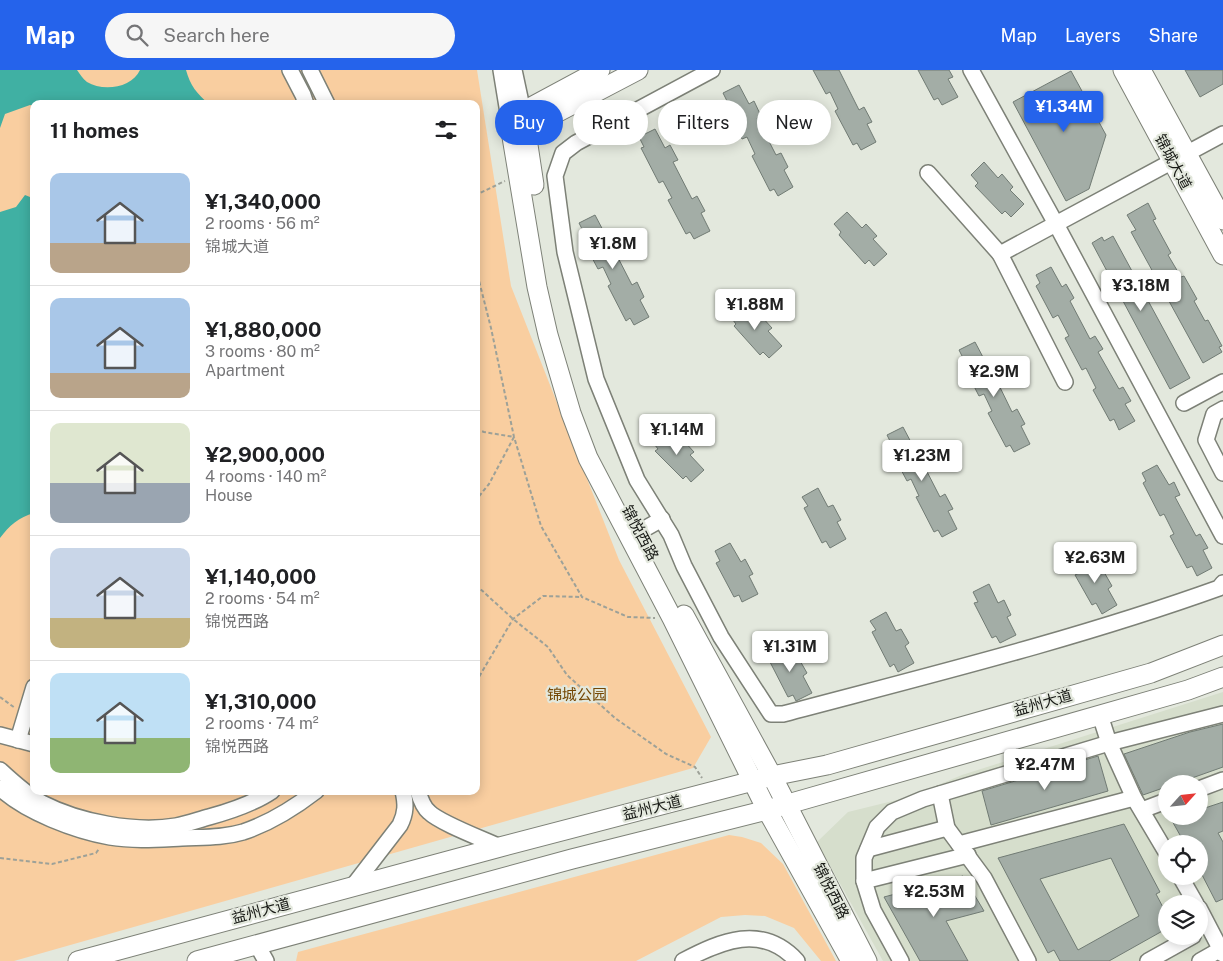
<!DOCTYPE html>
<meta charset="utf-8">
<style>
:root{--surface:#fff;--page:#f6f6f6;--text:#202124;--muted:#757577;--line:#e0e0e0;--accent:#2563eb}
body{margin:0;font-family:"Public Sans","Noto Sans SC",sans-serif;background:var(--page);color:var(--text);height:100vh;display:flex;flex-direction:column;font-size:19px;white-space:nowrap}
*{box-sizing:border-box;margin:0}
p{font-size:16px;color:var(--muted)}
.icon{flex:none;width:28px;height:28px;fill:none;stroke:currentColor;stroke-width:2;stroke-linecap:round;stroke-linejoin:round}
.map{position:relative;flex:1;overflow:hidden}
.side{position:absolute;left:30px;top:30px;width:450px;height:695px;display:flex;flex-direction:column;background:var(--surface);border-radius:10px;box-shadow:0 2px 12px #0003}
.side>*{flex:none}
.guide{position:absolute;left:495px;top:30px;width:475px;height:45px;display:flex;gap:10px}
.needle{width:32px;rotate:63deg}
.buttons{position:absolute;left:1158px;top:705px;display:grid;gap:10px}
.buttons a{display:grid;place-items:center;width:50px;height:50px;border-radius:50%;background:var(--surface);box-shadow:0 2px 12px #0003;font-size:25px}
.price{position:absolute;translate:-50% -42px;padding:0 11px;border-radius:5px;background:#fff;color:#222;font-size:16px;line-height:32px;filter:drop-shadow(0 1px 2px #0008)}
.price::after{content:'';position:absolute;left:50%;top:30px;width:15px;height:11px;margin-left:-8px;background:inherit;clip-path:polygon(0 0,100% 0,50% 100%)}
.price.active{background:var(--accent);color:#fff}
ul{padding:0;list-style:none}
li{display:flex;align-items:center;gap:15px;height:125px;padding:0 20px}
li+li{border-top:1px solid var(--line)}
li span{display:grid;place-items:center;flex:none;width:140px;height:100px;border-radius:10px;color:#555}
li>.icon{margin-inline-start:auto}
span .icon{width:60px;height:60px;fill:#fffc;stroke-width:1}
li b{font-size:21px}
h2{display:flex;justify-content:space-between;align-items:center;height:60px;padding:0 20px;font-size:21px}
.tag{padding:0 18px;border-radius:22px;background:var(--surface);box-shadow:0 2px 12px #0003;font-size:18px;line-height:45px}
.tag.active{background:var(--accent);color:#fff}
header{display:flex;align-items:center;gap:30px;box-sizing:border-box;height:70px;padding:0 25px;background:var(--accent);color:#fff}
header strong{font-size:24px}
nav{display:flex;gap:28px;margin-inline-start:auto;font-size:18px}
.search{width:350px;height:45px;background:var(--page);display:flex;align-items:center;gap:12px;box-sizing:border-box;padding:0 18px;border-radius:28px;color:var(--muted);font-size:19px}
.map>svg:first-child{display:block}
.built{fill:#d6decc;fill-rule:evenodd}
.green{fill:#f9cea0;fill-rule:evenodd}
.water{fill:#40b0a3}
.building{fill:#a3ada6;stroke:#717b74;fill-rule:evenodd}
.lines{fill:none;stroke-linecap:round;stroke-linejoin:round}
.minor-casing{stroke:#7d8177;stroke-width:18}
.major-casing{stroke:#7d8177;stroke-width:21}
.path{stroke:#9da198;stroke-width:2;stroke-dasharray:4 2.5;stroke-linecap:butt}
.minor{stroke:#fff;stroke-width:15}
.major{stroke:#fff;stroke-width:19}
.labels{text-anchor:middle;stroke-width:4.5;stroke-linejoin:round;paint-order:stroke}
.street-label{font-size:15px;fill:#171915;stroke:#e3e8dd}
.park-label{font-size:15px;fill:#744704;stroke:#e3e8dd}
</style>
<header>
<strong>Map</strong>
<div class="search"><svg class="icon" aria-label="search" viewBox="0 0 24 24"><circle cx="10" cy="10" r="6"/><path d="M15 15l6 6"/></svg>Search here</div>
<nav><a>Map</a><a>Layers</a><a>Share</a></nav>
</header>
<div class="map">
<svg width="1223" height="891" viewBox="0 0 1223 891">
<rect width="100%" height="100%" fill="#e3e8dd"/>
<path class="built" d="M1223,622V891H883L817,772L848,742L909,727L962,705ZM1166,714H1199V746H1166ZM1166,774H1199V806H1166ZM1166,834H1199V866H1166Z"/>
<g class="green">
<path d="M0,0H477L511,216L619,490L711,667L693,698L14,891H0ZM34,34H476V721H34Z"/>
<polygon points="729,765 742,767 761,773 783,794 836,891 821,891 794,858 765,846 745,845 721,847 636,891 296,891 298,882"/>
</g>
<g class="water">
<path d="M0,0H77C80,4 83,9 87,12C103,22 132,18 140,0H186C190,15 197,24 209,34H34V36L30,35L5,44L0,58Z"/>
<path d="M25,125L30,127V135L34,145V443C19,447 9,456 0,468V142L16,137Z"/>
</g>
<g class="building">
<polygon points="813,0 839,0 859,40 864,37 872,52 867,54 876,72 861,80 857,73 853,75 835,41 838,39 830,22 826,24"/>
<polygon points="918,0 949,0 953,7 948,9 958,27 942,35 938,28 934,30"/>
<polygon points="1185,0 1223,0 1223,14 1200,27"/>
<polygon points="1071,1 1106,65 1089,119 1066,131 1013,32"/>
<polygon points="739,15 749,34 754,31 761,46 757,48 776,85 781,83 788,97 784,100 793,117 778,126 774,119 770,121 752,86 755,84 747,67 742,69 724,35 728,33 723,23"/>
<polygon points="655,59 665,78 670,75 678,90 673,92 692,129 697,126 705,141 701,143 710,161 694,169 690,162 686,164 668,130 672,128 663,111 659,113 641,78 644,77 639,67"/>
<polygon points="984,92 998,108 1002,104 1013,117 1010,120 1024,134 1011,147 1005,141 1002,144 975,116 978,113 971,105"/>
<polygon points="1148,133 1156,149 1153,150 1171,183 1168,185 1181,207 1184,206 1197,229 1194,231 1205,251 1208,250 1222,276 1219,277 1222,282 1203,293 1131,162 1136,160 1127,145"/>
<polygon points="847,142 862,158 866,154 877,166 873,169 887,184 874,196 869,190 865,194 839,165 841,162 834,154"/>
<polygon points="595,145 605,164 610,161 617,176 613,178 632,215 637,212 644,227 640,230 649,247 634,255 630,248 626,251 608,216 611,214 603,197 598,199 580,165 584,163 579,153"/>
<polygon points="1113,166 1190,308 1170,319 1092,173 1102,167 1104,171"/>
<polygon points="1051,197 1062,217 1066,214 1074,228 1070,231 1090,269 1095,266 1103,279 1098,282 1119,319 1123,317 1131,331 1125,334 1135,351 1119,360 1114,349 1110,351 1093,320 1096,318 1086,298 1082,300 1065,268 1069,266 1058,245 1053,248 1036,216 1040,213 1036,205"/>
<polygon points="742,233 757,249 761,246 772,258 768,261 782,276 769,288 763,282 760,285 734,256 736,254 729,245"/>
<polygon points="975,272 985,291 990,288 998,303 994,305 1012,342 1017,339 1025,354 1021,356 1030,374 1014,382 1010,375 1006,377 988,343 992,341 984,324 979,326 961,291 964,290 959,280"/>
<polygon points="903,357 913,376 918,373 926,388 921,390 940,427 945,424 953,439 948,441 957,459 942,467 938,460 934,462 916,427 919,426 911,409 907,411 889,377 892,375 887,365"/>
<polygon points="664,358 678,374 683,370 694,382 690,385 704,400 691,412 686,406 683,409 655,381 658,379 651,370"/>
<polygon points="1157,395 1169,415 1174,412 1180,425 1175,427 1196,466 1200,464 1208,478 1203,480 1212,498 1197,506 1192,496 1187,498 1170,466 1174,464 1164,444 1160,446 1143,413 1146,411 1142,403"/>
<polygon points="818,418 828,437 833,435 841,450 837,452 846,469 830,478 826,471 822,473 804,438 808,436 802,427"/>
<polygon points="730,473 741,492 745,489 753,504 749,506 758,524 742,532 739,525 734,527 716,493 720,491 715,481"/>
<polygon points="1090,484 1101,504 1104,502 1112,516 1108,519 1117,535 1102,544 1096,533 1092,535 1075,505 1079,503 1073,493"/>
<polygon points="989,514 998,533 1004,530 1011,545 1007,547 1016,565 1000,573 996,566 992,568 974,533 978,532 973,522"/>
<polygon points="886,542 896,561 901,559 909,573 905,576 914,593 898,602 894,594 890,597 872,562 876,560 870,551"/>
<polygon points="785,572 794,591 799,589 807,603 803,606 812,623 796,631 793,625 788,627 770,592 774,590 769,581"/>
<polygon points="1223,654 1223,697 1175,714 1166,714 1166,717 1143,725 1124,684 1190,662"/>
<polygon points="1098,686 1108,721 991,755 982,721"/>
<polygon points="1223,732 1223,761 1218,763 1223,772 1223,829 1216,832 1199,799 1199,774 1185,774 1171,749 1180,746 1199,746 1199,740"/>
<path d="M1124,754L1160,822L1156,824L1166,843V859L1109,891H1060L1054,880L1048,883L998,788ZM1111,788L1139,846L1078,880L1040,809Z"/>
<polygon points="963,806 984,841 946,851 968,891 920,891 884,827"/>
</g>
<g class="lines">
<defs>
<g id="minor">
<polyline points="290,0 303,25 306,34"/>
<polyline points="310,0 327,34"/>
<polyline points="501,0 509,49"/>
<polyline points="514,0 523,42"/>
<path d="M712,0L576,73L563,83L555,106L565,182L596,309L637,410L671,465L684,496L721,567L771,644H783C930,605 1077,569 1219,518L1223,513"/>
<polyline points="971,0 1056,154 1223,466"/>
<polyline points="928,103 1000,184 1223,64"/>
<polyline points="1000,184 1065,312"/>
<polyline points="1184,333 1223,312"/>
<polyline points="1223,339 1214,344 1206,370 1223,403"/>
<polyline points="639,462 662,449"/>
<polyline points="1100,645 1109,673 1134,728 1166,782"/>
<polyline points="0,665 34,674"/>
<polyline points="18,670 34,617"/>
<path d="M0,700C13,712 27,725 42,733C79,752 135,763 176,756C187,754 198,750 209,747C231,741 253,734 272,721"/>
<path d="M0,718C25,742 76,761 110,767C134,771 159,769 182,768C203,767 223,768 243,762C270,753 294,738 316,721"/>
<polyline points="1199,719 1223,710"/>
<path d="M418,721C420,728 423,737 429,742C440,753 483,769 500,777"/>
<polyline points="940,724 947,758 984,808 1028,891"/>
<polyline points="1142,740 1166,731"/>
<polyline points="959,774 1134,728"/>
<polyline points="868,779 947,758"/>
<polyline points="1180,806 1196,834"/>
<polyline points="864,811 968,785"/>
<path d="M353,816L400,755C406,743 406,734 403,721"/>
<polyline points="1199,838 1223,884"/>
<polyline points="257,875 266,891"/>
<path d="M683,891C721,871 762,853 797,891"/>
<polyline points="901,891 873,840 864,811 864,788 877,757 892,742 923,729 1109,673 1223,644"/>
<polyline points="1148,891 1193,866"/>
<polyline points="1200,891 1223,878"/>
</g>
<g id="major">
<polyline points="600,0 509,49 537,217 548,265 571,343 588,388 672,548 767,740 851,891"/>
<polyline points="1123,0 1223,185"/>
<polyline points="1141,0 1223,150"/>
<polyline points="523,42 534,115"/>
<polyline points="516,64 638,0"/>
<polyline points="684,545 772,706 867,891"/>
<polyline points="78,891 500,777 772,706 827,695 1151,603 1223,575"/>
<polyline points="197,891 572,789 767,740 1188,620 1223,607"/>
</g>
</defs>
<use href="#minor" class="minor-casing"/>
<use href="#major" class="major-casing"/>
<g class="path">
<polyline points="476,127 480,123 505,111"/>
<polyline points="476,199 491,258 514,367 541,456 582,527 628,547 655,548"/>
<polyline points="476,219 480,214"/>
<polyline points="476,359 484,362 514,367 489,414 476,430"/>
<polyline points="476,515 513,549 548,577 567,605 615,648 666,684 695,697 702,708"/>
<polyline points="476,612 513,549 543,526 582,527"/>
<polyline points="0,627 15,638"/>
<polyline points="0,788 52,794 96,783 99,779"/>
</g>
<use href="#minor" class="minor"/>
<use href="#major" class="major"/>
</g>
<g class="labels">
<g class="street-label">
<text transform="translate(1173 92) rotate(62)" y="5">锦城大道</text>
<text transform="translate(640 463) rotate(62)" y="5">锦悦西路</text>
<text transform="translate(1043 633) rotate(-16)" y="5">益州大道</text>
<text transform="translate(652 738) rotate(-14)" y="5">益州大道</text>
<text transform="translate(831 821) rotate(63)" y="5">锦悦西路</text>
<text transform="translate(261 841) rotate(-15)" y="5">益州大道</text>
</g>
<g class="park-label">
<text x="577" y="630">锦城公园</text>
</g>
</g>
</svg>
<div class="buttons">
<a><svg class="needle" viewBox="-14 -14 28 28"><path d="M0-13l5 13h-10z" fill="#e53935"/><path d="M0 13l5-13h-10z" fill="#757577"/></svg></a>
<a><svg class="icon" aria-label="locate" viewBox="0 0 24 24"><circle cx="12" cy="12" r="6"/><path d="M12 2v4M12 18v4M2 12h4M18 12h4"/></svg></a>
<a><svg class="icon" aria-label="layers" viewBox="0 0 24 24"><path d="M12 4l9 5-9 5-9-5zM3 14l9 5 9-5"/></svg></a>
</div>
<b class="price active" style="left:1064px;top:63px">¥1.34M</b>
<b class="price" style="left:613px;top:200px">¥1.8M</b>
<b class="price" style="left:1141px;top:242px">¥3.18M</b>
<b class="price" style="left:755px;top:261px">¥1.88M</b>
<b class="price" style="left:994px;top:328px">¥2.9M</b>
<b class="price" style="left:677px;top:386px">¥1.14M</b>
<b class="price" style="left:922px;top:412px">¥1.23M</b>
<b class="price" style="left:1095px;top:514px">¥2.63M</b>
<b class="price" style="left:790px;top:603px">¥1.31M</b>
<b class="price" style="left:1045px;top:721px">¥2.47M</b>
<b class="price" style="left:934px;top:848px">¥2.53M</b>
<div class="guide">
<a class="tag active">Buy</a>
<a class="tag">Rent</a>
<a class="tag">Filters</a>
<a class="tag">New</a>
</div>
<section class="side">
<h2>11 homes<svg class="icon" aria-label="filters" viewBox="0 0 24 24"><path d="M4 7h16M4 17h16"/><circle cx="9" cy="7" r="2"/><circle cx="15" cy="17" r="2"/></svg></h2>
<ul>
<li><span style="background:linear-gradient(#a9c7e8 70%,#b9a48a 0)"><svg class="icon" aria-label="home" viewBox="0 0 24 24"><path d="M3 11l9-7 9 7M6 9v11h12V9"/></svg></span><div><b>¥1,340,000</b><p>2 rooms · 56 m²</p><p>锦城大道</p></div></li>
<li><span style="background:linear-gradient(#a9c7e8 75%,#b9a48a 0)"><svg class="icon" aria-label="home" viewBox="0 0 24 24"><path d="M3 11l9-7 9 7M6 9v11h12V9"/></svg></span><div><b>¥1,880,000</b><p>3 rooms · 80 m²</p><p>Apartment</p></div></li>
<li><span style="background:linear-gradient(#dfe7d0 60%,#9aa5b1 0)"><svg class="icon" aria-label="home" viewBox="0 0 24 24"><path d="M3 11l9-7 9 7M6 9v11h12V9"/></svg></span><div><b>¥2,900,000</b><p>4 rooms · 140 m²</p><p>House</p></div></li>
<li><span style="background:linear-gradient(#c9d6e8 70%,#c2b280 0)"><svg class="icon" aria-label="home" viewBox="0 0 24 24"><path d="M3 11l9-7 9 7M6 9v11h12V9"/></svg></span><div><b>¥1,140,000</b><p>2 rooms · 54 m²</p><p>锦悦西路</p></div></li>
<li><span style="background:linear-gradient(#bfe0f5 65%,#8fb573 0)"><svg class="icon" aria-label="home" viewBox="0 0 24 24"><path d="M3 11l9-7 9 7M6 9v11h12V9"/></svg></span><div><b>¥1,310,000</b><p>2 rooms · 74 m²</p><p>锦悦西路</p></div></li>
</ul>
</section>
</div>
